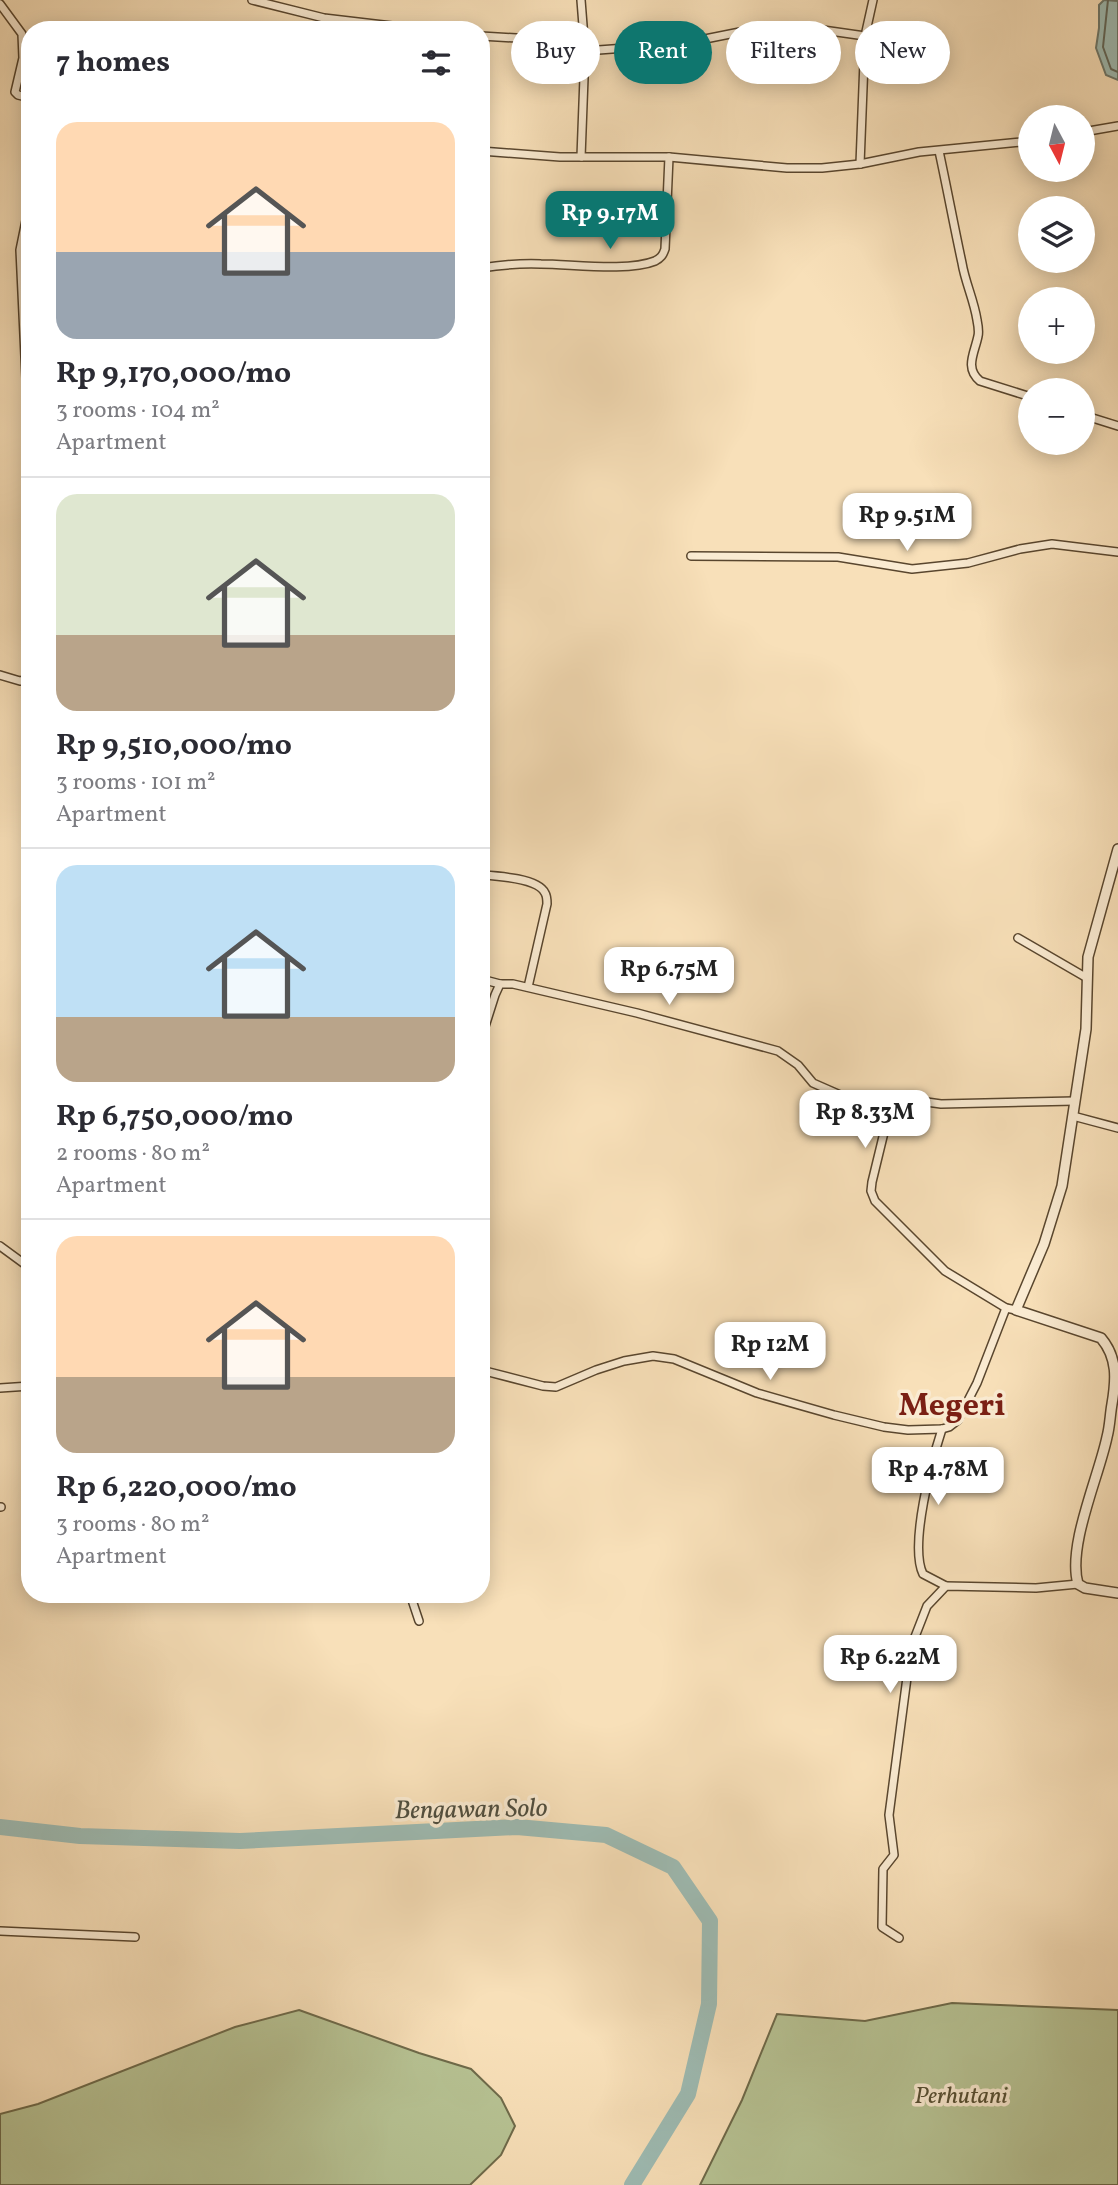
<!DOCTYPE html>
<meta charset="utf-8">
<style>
:root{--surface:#fff;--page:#f2f2f3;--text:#2b2b33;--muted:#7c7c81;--line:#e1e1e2;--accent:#0f766e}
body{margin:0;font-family:Vollkorn,serif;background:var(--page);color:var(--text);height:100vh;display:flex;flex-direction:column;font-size:26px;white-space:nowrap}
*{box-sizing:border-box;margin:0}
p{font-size:23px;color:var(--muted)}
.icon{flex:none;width:38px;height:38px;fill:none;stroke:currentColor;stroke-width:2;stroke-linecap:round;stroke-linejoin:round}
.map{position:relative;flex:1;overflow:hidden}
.details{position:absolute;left:21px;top:21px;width:469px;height:1582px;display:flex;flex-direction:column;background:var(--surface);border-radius:28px;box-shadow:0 4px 18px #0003}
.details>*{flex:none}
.guide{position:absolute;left:511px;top:21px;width:500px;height:63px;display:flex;gap:14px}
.needle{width:46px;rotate:173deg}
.fabs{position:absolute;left:1018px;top:105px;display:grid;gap:14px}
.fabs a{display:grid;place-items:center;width:77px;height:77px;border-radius:50%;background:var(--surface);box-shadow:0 4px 18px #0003;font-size:35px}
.price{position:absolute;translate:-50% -60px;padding:0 16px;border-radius:14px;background:#fff;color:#222;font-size:23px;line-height:46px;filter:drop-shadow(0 2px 4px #0008)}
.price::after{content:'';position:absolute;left:50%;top:42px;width:21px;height:16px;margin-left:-10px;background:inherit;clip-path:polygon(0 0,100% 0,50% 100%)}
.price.current{background:var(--accent);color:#fff}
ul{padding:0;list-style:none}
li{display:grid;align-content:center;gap:14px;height:371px;padding:0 35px}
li+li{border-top:2px solid var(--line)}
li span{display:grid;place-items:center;height:217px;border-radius:21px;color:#555}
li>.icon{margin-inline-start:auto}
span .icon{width:126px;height:126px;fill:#fffc;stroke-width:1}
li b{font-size:30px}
h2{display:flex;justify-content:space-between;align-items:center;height:84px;padding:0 35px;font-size:30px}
.chip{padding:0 24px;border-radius:32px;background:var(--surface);box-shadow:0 4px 18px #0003;font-size:24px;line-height:63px}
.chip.current{background:var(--accent);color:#fff}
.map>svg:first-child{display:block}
.green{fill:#b7c394;stroke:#6e6a4a;stroke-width:2}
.water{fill:#9ebcb4;stroke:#6d786c;stroke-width:2}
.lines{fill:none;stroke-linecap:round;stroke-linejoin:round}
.shore{stroke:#61675a;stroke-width:2}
.river{stroke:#9ebcb4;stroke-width:16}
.minor-casing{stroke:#59462e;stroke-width:10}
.tertiary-casing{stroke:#59462e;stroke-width:12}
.minor{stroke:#faebd2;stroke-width:7}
.tertiary{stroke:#faebd2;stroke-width:9}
.labels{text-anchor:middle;stroke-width:7;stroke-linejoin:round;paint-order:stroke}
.park-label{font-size:24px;font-style:italic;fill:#575034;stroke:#faebd2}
.water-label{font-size:26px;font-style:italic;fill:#4f4e3f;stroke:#faebd2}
.district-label{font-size:32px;font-weight:bold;fill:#7a1f14;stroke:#faebd2}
</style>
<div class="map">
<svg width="1118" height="2185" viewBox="0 0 1118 2185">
<rect width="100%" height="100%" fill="#f8e0b9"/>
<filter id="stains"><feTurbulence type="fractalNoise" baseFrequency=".00286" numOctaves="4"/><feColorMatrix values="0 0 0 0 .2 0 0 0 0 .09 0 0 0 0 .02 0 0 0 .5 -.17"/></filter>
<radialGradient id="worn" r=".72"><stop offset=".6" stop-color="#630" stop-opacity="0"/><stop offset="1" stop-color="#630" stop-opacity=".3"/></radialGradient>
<g class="green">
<polygon points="952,2003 1118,2010 1118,2185 700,2185 742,2100 777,2014 865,2021"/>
<polygon points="299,2010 419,2053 471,2069 501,2098 515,2126 501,2155 470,2185 0,2185 0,2114 38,2104 235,2027"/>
</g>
<polygon class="water" points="1104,0 1118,1 1118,80 1106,75 1096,48 1099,28 1099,5"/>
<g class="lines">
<polyline class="shore" points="1108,0 1103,47 1111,69 1118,72"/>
<polyline class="river" points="0,1827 80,1836 240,1841 517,1827 606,1835 673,1867 710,1921 709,2004 688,2094 632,2185"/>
<defs>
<g id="minor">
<polyline points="252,0 324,18 426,30"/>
<polyline points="0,4 22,34 23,58 15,92 18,95 30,98"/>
<polyline points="481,36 584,42"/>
<polyline points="585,51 680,44 740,32 795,26 865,36"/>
<polyline points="1083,132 1118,126"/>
<polyline points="481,151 560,157 669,157 787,168 822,168 860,164 919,152 1031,141"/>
<path d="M939,151C947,188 954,226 962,263C965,282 974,300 977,320C978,325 979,332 978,336C975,352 964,368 980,381L1031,397"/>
<polyline points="581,157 585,51 581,0"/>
<polyline points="860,164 865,36 873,0"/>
<path d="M481,268C501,265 521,263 541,264C571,264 628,272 655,261C661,258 663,255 665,249L669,157"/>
<polyline points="27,399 20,250 30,201"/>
<polyline points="1083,415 1118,426"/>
<polyline points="691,556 838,557 912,569 968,563 1020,549 1052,544 1118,552"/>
<polyline points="0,675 20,681 30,679"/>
<path d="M481,875C497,876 538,878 545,893C547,896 547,901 547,904L528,987"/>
<polyline points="1018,938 1087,978"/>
<polyline points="481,979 500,984"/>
<polyline points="481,1039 495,995 500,984 513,984 637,1013 778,1051 798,1065 813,1083 888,1116"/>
<polyline points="1073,1116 1118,1128"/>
<polyline points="0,1246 30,1268"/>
<polyline points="1016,1310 1006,1308 945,1271 875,1201 871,1191 872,1182 888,1116 896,1102 905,1099 941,1104 1075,1101"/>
<polyline points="481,1370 543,1386 556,1387 596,1370 624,1361 653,1356 674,1359 757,1393 834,1415 884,1427 908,1430 942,1429 949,1427 958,1420 977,1383 1006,1308"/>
<polyline points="0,1388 30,1386"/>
<path d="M942,1429C932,1460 909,1545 923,1574L946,1586"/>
<polyline points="0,1507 1,1507"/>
<polyline points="410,1594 419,1621"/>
<polyline points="0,1931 135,1937"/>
<polyline points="899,1938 882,1927 883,1869 894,1855 889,1815 911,1647 927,1606 946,1586 1036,1588 1078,1584"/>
</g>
<path id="tertiary" d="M1118,849L1088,957L1086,1029L1062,1186L1044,1244L1016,1310L1101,1338C1118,1358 1116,1380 1112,1404C1110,1415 1110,1426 1107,1437C1099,1476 1067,1546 1078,1584L1085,1588L1118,1593"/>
</defs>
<use href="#minor" class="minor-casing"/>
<use href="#tertiary" class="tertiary-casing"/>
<use href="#minor" class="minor"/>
<use href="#tertiary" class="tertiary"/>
</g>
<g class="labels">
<g class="park-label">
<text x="961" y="2103">Perhutani</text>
</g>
<g class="water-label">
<text transform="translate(471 1808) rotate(-1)" y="9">Bengawan Solo</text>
</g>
<g class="district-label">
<text x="952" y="1415">Megeri</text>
</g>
</g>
<rect width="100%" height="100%" filter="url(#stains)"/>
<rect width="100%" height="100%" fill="url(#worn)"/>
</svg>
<div class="fabs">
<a><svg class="needle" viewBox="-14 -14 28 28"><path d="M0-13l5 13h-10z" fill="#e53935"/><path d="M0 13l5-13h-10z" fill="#7c7c81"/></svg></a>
<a><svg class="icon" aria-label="layers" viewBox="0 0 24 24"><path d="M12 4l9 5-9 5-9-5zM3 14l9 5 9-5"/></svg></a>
<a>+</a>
<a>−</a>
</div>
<b class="price current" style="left:610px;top:251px">Rp 9.17M</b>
<b class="price" style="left:907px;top:553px">Rp 9.51M</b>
<b class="price" style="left:669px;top:1007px">Rp 6.75M</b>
<b class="price" style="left:865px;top:1150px">Rp 8.33M</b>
<b class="price" style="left:770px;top:1382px">Rp 12M</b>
<b class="price" style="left:938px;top:1507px">Rp 4.78M</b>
<b class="price" style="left:890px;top:1695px">Rp 6.22M</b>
<div class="guide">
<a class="chip">Buy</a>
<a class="chip current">Rent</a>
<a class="chip">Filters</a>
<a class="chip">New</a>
</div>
<section class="details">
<h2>7 homes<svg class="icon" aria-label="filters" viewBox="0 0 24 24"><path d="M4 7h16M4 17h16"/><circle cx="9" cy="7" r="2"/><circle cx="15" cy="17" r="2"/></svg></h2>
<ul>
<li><span style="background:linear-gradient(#ffd9b3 60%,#9aa5b1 0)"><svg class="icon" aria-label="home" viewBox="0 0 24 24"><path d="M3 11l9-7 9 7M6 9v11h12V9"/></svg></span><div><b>Rp 9,170,000/mo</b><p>3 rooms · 104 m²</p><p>Apartment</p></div></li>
<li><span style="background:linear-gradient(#dfe7d0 65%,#b9a48a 0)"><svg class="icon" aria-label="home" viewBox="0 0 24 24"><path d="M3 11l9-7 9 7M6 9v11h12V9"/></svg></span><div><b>Rp 9,510,000/mo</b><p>3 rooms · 101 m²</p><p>Apartment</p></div></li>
<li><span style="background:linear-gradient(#bfe0f5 70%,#b9a48a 0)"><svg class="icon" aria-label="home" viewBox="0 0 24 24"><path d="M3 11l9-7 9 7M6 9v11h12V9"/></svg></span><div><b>Rp 6,750,000/mo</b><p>2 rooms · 80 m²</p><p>Apartment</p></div></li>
<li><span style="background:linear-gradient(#ffd9b3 65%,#b9a48a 0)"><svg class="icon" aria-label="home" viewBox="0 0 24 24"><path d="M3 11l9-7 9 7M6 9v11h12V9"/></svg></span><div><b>Rp 6,220,000/mo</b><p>3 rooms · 80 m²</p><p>Apartment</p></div></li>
</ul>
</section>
</div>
